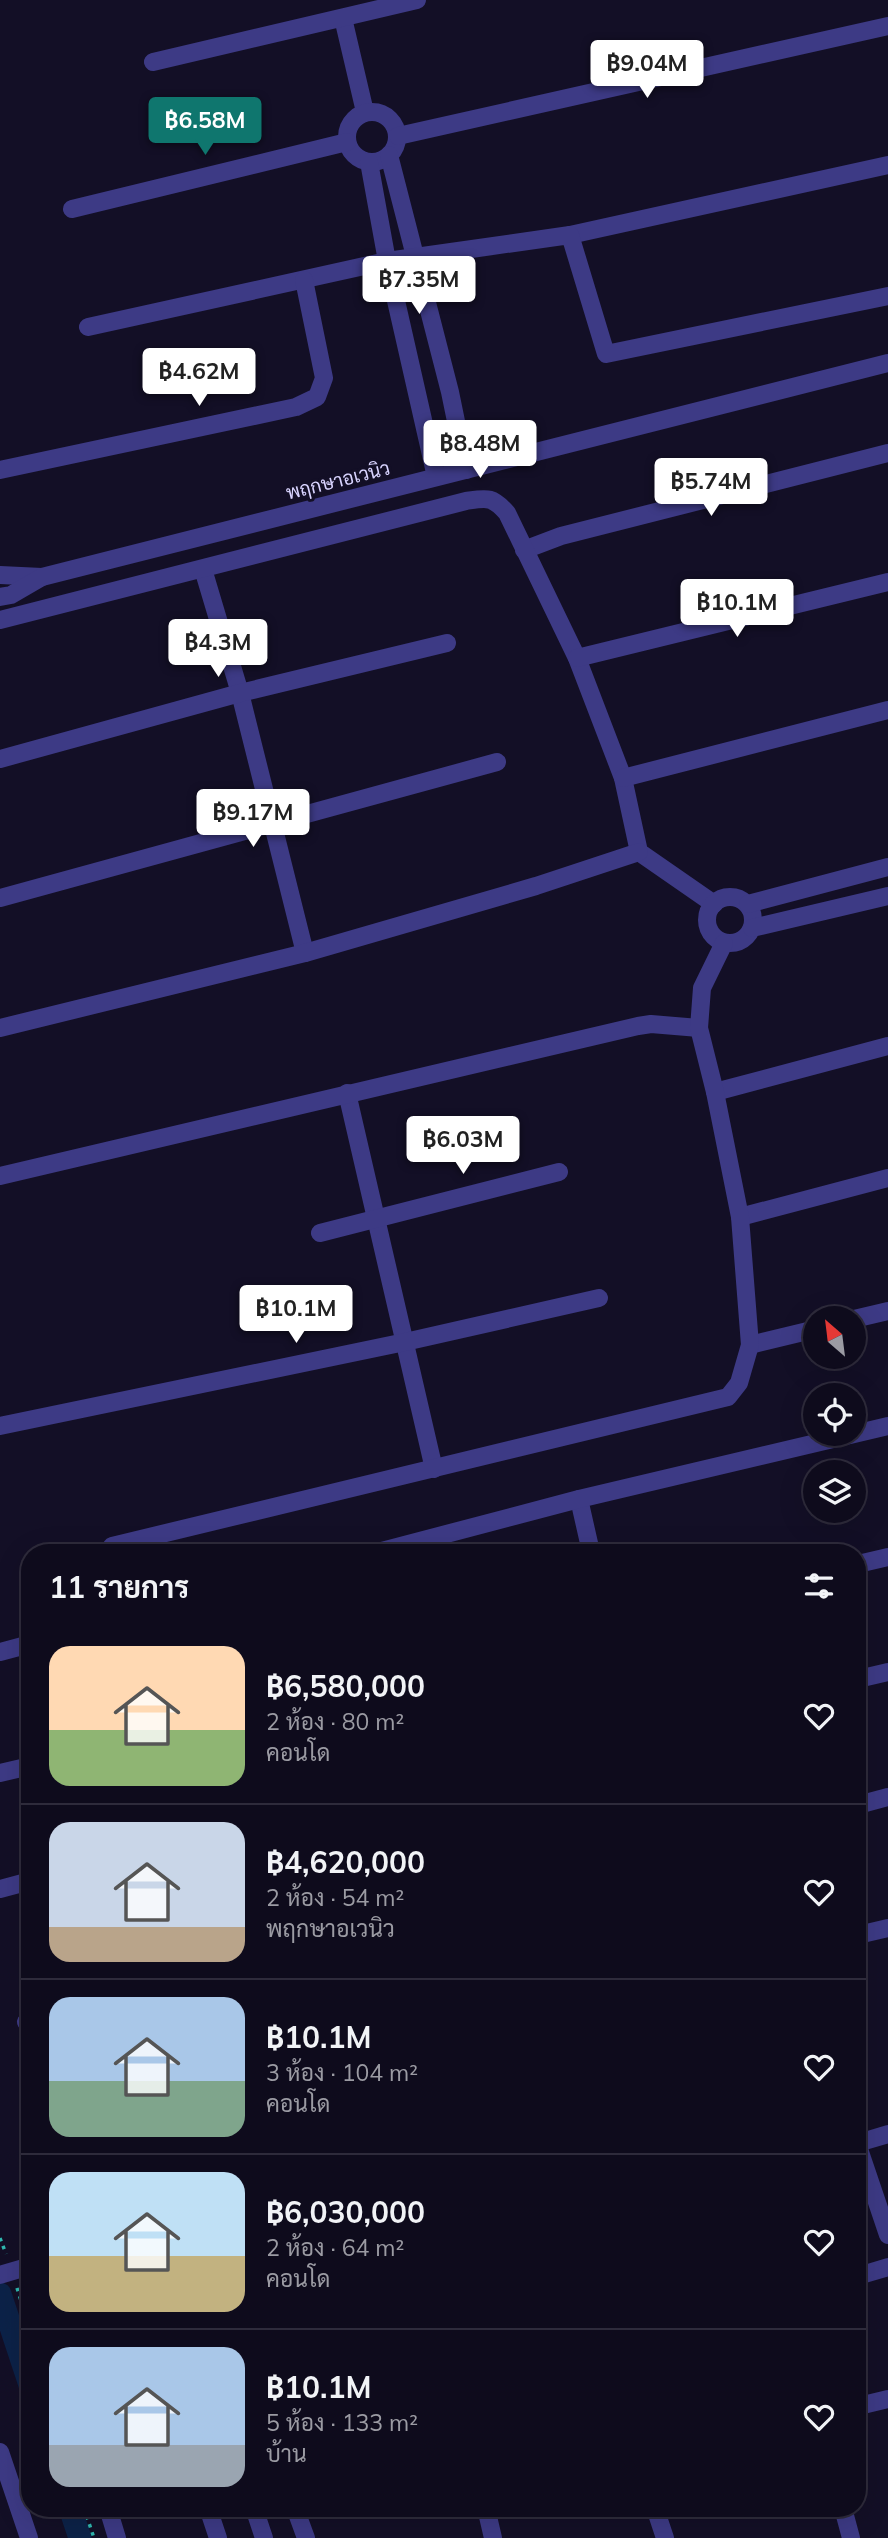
<!DOCTYPE html>
<html lang="th">
<meta charset="utf-8">
<style>
:root{--surface:#0e0b1c;--page:#1c1929;--text:#f1f3f6;--muted:#9b9ba3;--line:#2e2b3b;--accent:#0f766e}
body{margin:0;font-family:Mulish,Sarabun,sans-serif;background:var(--page);color:var(--text);height:100vh;display:flex;flex-direction:column;font-size:26px;white-space:nowrap}
*{box-sizing:border-box;margin:0}
p{font-size:23px;color:var(--muted)}
.icon{flex:none;width:38px;height:38px;fill:none;stroke:currentColor;stroke-width:2;stroke-linecap:round;stroke-linejoin:round}
.map{position:relative;flex:1;overflow:hidden}
.sheet{position:absolute;left:21px;top:1544px;width:845px;height:973px;display:flex;flex-direction:column;background:var(--surface);border-radius:28px;box-shadow:0 7px 28px #0002,0 0 0 2px var(--line)}
.sheet>*{flex:none}
.needle{width:46px;rotate:332deg}
.tools{position:absolute;left:803px;top:1306px;display:grid;gap:14px}
.tools a{display:grid;place-items:center;width:63px;height:63px;border-radius:50%;background:var(--surface);box-shadow:0 7px 28px #0002,0 0 0 2px var(--line);font-size:35px}
.price{position:absolute;translate:-50% -60px;padding:0 16px;border-radius:7px;background:#fff;color:#222;font-size:23px;line-height:46px;filter:drop-shadow(0 2px 4px #0008)}
.price::after{content:'';position:absolute;left:50%;top:42px;width:21px;height:16px;margin-left:-10px;background:inherit;clip-path:polygon(0 0,100% 0,50% 100%)}
.price.selected{background:var(--accent);color:#fff}
ul{padding:0;list-style:none}
li{display:flex;align-items:center;gap:21px;height:175px;padding:0 28px}
li+li{border-top:2px solid var(--line)}
li span{display:grid;place-items:center;flex:none;width:196px;height:140px;border-radius:21px;color:#555}
li>.icon{margin-inline-start:auto}
span .icon{width:84px;height:84px;fill:#fffc;stroke-width:1}
li b{font-size:30px}
h2{display:flex;justify-content:space-between;align-items:center;height:84px;padding:0 28px;font-size:30px}
.map>svg:first-child{display:block}
.lines{fill:none;stroke-linecap:round;stroke-linejoin:round}
.canal{stroke:#0c2248;stroke-width:23}
.path{stroke:#2fb8b0;stroke-width:3.5;stroke-dasharray:3.5 5;stroke-linecap:butt}
.minor{stroke:#3d3a85;stroke-width:18}
.minor-bridge{stroke:#3d3a85;stroke-width:18}
.labels{text-anchor:middle;stroke-width:6;stroke-linejoin:round;paint-order:stroke}
.street-label{font-size:19px;fill:#d9d4ff;stroke:#130f26}
</style>
<div class="map">
<svg width="888" height="2538" viewBox="0 0 888 2538">
<rect width="100%" height="100%" fill="#130f26"/>
<g class="lines">
<g class="canal">
<polyline points="0,2294 30,2385"/>
<polyline points="70,2508 80,2538"/>
</g>
<g class="path">
<polyline points="0,2238 6,2254"/>
<polyline points="17,2288 30,2329"/>
<polyline points="84,2508 94,2538"/>
</g>
<g class="minor">
<polyline points="343,18 365,112"/>
<polyline points="153,62 417,0"/>
<circle cx="372" cy="137" r="25"/>
<polyline points="398,136 888,26"/>
<polyline points="389,155 450,392 466,470"/>
<polyline points="369,162 387,261 436,477"/>
<polyline points="72,209 347,142"/>
<polyline points="570,235 888,165"/>
<polyline points="88,327 387,261 570,235 606,354 888,296"/>
<polyline points="0,470 296,407 317,397 324,378 304,280"/>
<polyline points="524,550 561,536 888,453"/>
<polyline points="203,569 240,693 305,953"/>
<polyline points="0,575 42,577"/>
<polyline points="0,597 11,595 42,577 888,363"/>
<path d="M0,620L466,501C487,498 492,496 507,513L577,658L623,778L639,852L714,904"/>
<polyline points="577,658 888,582"/>
<polyline points="0,759 240,693 447,643"/>
<polyline points="623,778 888,710"/>
<circle cx="730" cy="920" r="23"/>
<polyline points="0,898 497,762"/>
<polyline points="748,904 888,867"/>
<polyline points="752,928 888,896"/>
<polyline points="0,1028 305,953 536,886 639,852"/>
<polyline points="715,1092 888,1046"/>
<polyline points="347,1093 434,1469"/>
<polyline points="0,1176 638,1026 651,1024 699,1028"/>
<polyline points="740,1217 888,1178"/>
<polyline points="320,1233 559,1172"/>
<polyline points="854,1319 888,1311"/>
<polyline points="750,1345 816,1329"/>
<polyline points="0,1426 405,1342 599,1298"/>
<polyline points="579,1499 591,1552"/>
<polyline points="112,1546 728,1397 739,1383 750,1345 740,1217 715,1092 699,1028 702,988 724,943"/>
<polyline points="378,1552 579,1499 888,1426"/>
<polyline points="858,1564 888,1557"/>
<polyline points="0,1652 30,1644"/>
<polyline points="858,1679 888,1672"/>
<polyline points="0,1773 30,1766"/>
<polyline points="858,1805 888,1797"/>
<polyline points="0,1889 30,1881"/>
<polyline points="858,1935 888,1928"/>
<polyline points="26,2022 30,2021"/>
<polyline points="858,2143 888,2134"/>
<polyline points="858,2146 888,2235"/>
<polyline points="858,2276 888,2267"/>
<polyline points="863,2405 888,2399"/>
<polyline points="0,2452 29,2538"/>
<polyline points="112,2508 110,2515 117,2538"/>
<polyline points="208,2508 218,2538"/>
<polyline points="254,2508 264,2538"/>
<polyline points="295,2508 306,2538"/>
<polyline points="486,2508 493,2538"/>
<polyline points="655,2508 665,2538"/>
<polyline points="843,2508 851,2538"/>
</g>
<polyline class="minor-bridge" points="0,2275 30,2266"/>
</g>
<g class="labels">
<g class="street-label">
<text transform="translate(338 480) rotate(-14)" y="7">พฤกษาอเวนิว</text>
</g>
</g>
</svg>
<div class="tools">
<a><svg class="needle" viewBox="-14 -14 28 28"><path d="M0-13l5 13h-10z" fill="#e53935"/><path d="M0 13l5-13h-10z" fill="#9b9ba3"/></svg></a>
<a><svg class="icon" aria-label="locate" viewBox="0 0 24 24"><circle cx="12" cy="12" r="6"/><path d="M12 2v4M12 18v4M2 12h4M18 12h4"/></svg></a>
<a><svg class="icon" aria-label="layers" viewBox="0 0 24 24"><path d="M12 4l9 5-9 5-9-5zM3 14l9 5 9-5"/></svg></a>
</div>
<b class="price" style="left:647px;top:100px">฿9.04M</b>
<b class="price selected" style="left:205px;top:157px">฿6.58M</b>
<b class="price" style="left:419px;top:316px">฿7.35M</b>
<b class="price" style="left:199px;top:408px">฿4.62M</b>
<b class="price" style="left:480px;top:480px">฿8.48M</b>
<b class="price" style="left:711px;top:518px">฿5.74M</b>
<b class="price" style="left:737px;top:639px">฿10.1M</b>
<b class="price" style="left:218px;top:679px">฿4.3M</b>
<b class="price" style="left:253px;top:849px">฿9.17M</b>
<b class="price" style="left:463px;top:1176px">฿6.03M</b>
<b class="price" style="left:296px;top:1345px">฿10.1M</b>
<section class="sheet">
<h2>11 รายการ<svg class="icon" aria-label="filters" viewBox="0 0 24 24"><path d="M4 7h16M4 17h16"/><circle cx="9" cy="7" r="2"/><circle cx="15" cy="17" r="2"/></svg></h2>
<ul>
<li><span style="background:linear-gradient(#ffd9b3 60%,#8fb573 0)"><svg class="icon" aria-label="home" viewBox="0 0 24 24"><path d="M3 11l9-7 9 7M6 9v11h12V9"/></svg></span><div><b>฿6,580,000</b><p>2 ห้อง · 80 m²</p><p>คอนโด</p></div><svg class="icon" aria-label="heart" viewBox="0 0 24 24"><path d="M12 20l-8-8c-3-5 5-10 8-4 3-6 11-1 8 4z"/></svg></li>
<li><span style="background:linear-gradient(#c9d6e8 75%,#b9a48a 0)"><svg class="icon" aria-label="home" viewBox="0 0 24 24"><path d="M3 11l9-7 9 7M6 9v11h12V9"/></svg></span><div><b>฿4,620,000</b><p>2 ห้อง · 54 m²</p><p>พฤกษาอเวนิว</p></div><svg class="icon" aria-label="heart" viewBox="0 0 24 24"><path d="M12 20l-8-8c-3-5 5-10 8-4 3-6 11-1 8 4z"/></svg></li>
<li><span style="background:linear-gradient(#a9c7e8 60%,#7fa58c 0)"><svg class="icon" aria-label="home" viewBox="0 0 24 24"><path d="M3 11l9-7 9 7M6 9v11h12V9"/></svg></span><div><b>฿10.1M</b><p>3 ห้อง · 104 m²</p><p>คอนโด</p></div><svg class="icon" aria-label="heart" viewBox="0 0 24 24"><path d="M12 20l-8-8c-3-5 5-10 8-4 3-6 11-1 8 4z"/></svg></li>
<li><span style="background:linear-gradient(#bfe0f5 60%,#c2b280 0)"><svg class="icon" aria-label="home" viewBox="0 0 24 24"><path d="M3 11l9-7 9 7M6 9v11h12V9"/></svg></span><div><b>฿6,030,000</b><p>2 ห้อง · 64 m²</p><p>คอนโด</p></div><svg class="icon" aria-label="heart" viewBox="0 0 24 24"><path d="M12 20l-8-8c-3-5 5-10 8-4 3-6 11-1 8 4z"/></svg></li>
<li><span style="background:linear-gradient(#a9c7e8 70%,#9aa5b1 0)"><svg class="icon" aria-label="home" viewBox="0 0 24 24"><path d="M3 11l9-7 9 7M6 9v11h12V9"/></svg></span><div><b>฿10.1M</b><p>5 ห้อง · 133 m²</p><p>บ้าน</p></div><svg class="icon" aria-label="heart" viewBox="0 0 24 24"><path d="M12 20l-8-8c-3-5 5-10 8-4 3-6 11-1 8 4z"/></svg></li>
</ul>
</section>
</div>
